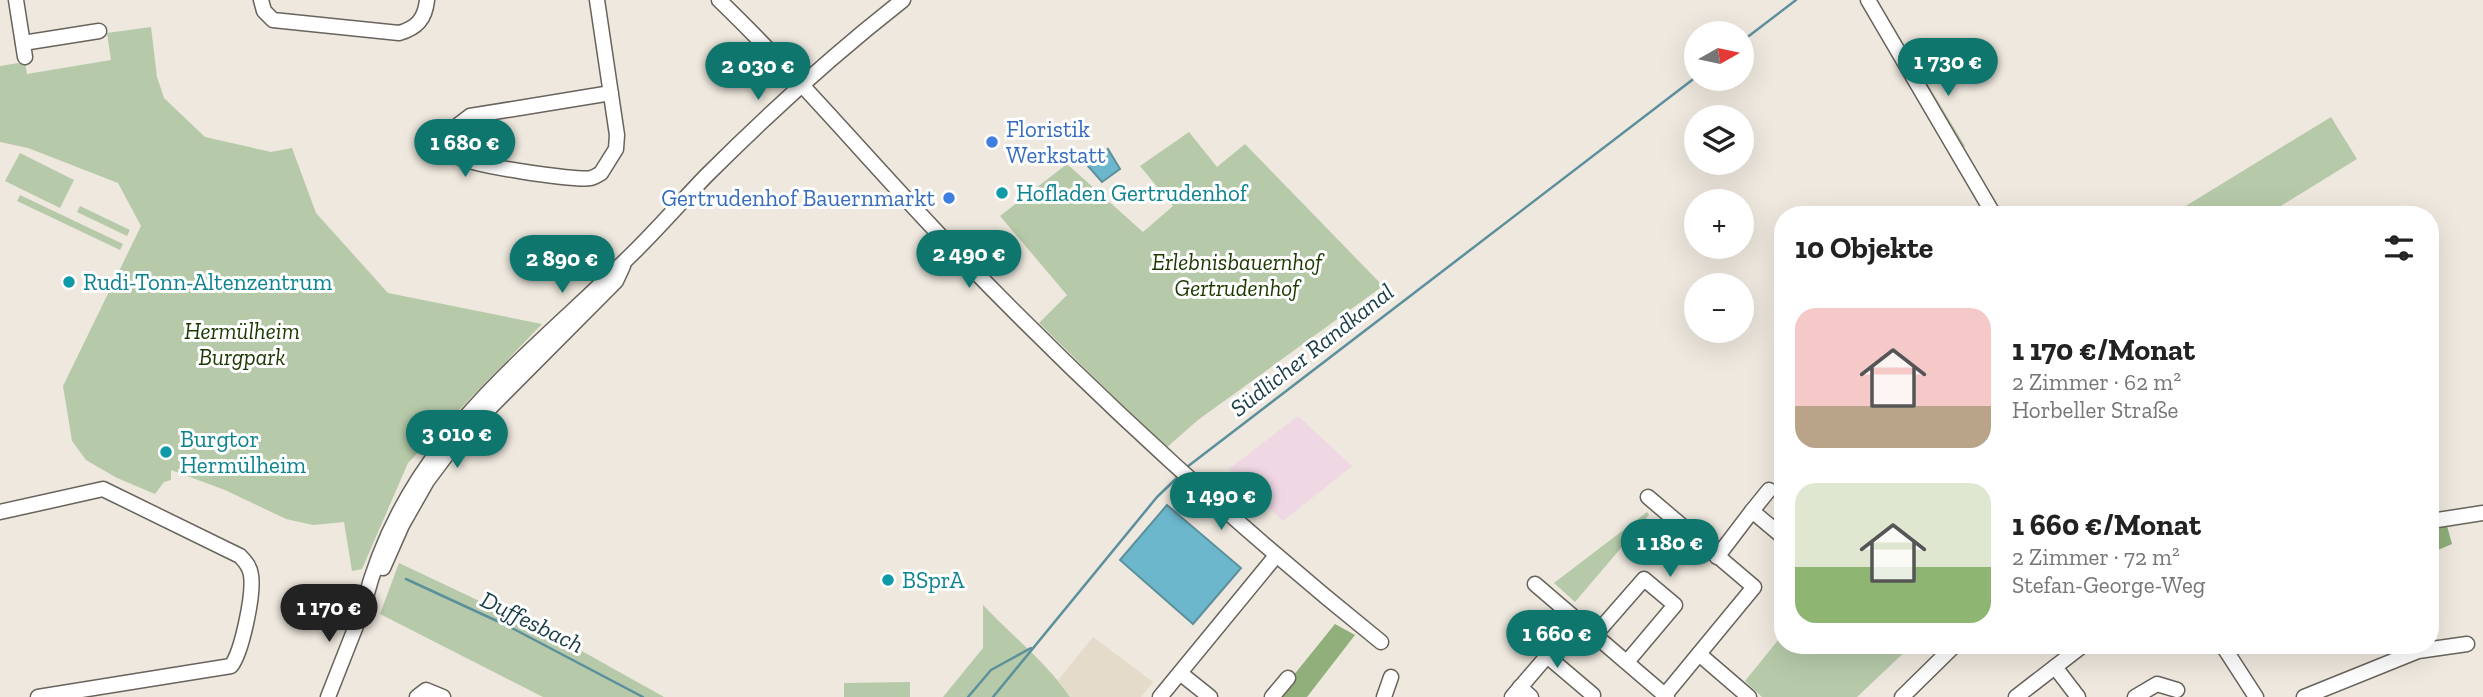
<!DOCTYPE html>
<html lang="de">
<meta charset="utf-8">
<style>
:root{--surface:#fff;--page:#f2f2f2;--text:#222;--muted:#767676;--accent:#0f766e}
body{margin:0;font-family:"Zilla Slab",serif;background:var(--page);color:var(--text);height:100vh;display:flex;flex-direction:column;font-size:26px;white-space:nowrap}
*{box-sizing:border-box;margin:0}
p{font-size:23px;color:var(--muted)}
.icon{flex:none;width:38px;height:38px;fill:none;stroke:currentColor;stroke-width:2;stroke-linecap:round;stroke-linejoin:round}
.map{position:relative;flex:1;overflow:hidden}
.drawer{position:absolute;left:1774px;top:206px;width:665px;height:448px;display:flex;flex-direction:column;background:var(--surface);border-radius:28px;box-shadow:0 7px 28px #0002}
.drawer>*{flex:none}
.needle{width:46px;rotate:81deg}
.buttons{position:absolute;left:1684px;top:21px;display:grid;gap:14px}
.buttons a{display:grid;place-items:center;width:70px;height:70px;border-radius:50%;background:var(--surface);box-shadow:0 7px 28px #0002;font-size:35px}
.price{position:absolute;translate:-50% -60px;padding:0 16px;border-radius:24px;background:var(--accent);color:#fff;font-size:23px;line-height:46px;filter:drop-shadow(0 2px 4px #0008)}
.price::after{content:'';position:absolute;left:50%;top:42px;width:21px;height:16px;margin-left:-10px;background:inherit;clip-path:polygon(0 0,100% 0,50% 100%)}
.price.selected{background:#222;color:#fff}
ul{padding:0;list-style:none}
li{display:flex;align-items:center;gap:21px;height:175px;padding:0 21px}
li span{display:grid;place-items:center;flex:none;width:196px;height:140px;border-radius:21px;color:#555}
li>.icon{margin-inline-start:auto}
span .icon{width:84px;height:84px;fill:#fffc;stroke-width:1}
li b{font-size:30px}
h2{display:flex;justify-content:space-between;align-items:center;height:84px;padding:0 21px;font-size:30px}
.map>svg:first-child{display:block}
.built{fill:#e5dbcb}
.education{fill:#efd7e3}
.green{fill:#b6caa9}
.forest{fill:#90af7b}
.water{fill:#6cb7cb;stroke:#5c909d;stroke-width:2}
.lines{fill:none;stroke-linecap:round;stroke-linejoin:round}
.stream{stroke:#5c909d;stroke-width:2.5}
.minor-casing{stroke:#68635b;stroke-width:17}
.minor{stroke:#fff;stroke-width:14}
.shop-dot{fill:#3f7fe0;stroke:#fff;stroke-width:2.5}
.culture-dot{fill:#0f9aa8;stroke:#fff;stroke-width:2.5}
.labels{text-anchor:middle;stroke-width:6;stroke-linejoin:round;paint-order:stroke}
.shop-label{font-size:23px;fill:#366cbe;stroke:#fff;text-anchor:start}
.culture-label{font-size:23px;fill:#0d838f;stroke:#fff;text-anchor:start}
.park-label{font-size:23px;font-style:italic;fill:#1c3800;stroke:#fff}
.water-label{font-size:24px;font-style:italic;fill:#183c45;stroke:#fff}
</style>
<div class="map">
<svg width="2483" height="697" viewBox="0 0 2483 697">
<rect width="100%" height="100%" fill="#eee8de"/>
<polygon class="built" points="1093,637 1153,682 1141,697 1070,697 1058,680"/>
<polygon class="education" points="1298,416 1352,466 1283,521 1229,469"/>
<g class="green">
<polygon points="1874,0 1877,0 1965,146 1963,148"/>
<polygon points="151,27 157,77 164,98 205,137 271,152 292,148 316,213 388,293 542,324 408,463 362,569 352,571 344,522 313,525 286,519 225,490 171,470 171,480 164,482 155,494 117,478 86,460 72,441 63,386 141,226 118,183 28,148 0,142 0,66 25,62 27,74 111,60 107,33"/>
<polygon points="2331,117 2357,159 2266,215 2171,215"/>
<polygon points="1189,132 1217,167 1245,144 1383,286 1198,420 1166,448 1039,323 1067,295 1000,216 1067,164 1143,232 1173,206 1140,166"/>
<polygon points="20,153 74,180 60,208 5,181"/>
<polygon points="20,195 123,244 120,250 17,201"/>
<polygon points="80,206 130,230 127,236 77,212"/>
<polygon points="1647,512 1649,515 1575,602 1554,583"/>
<polygon points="399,563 564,641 664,697 543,697 380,614"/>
<path d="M983,605C1012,636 1046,662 1070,697H943L983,648Z"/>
<polygon points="1783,634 1783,646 1911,646 1857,697 1762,697 1745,681"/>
<polygon points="910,682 910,697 844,697 844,683"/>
</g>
<g class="forest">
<polygon points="2447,526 2452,544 2431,553 2431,528"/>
<polygon points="1335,624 1355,635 1307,697 1276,697"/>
</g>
<g class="water">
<polygon points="1108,149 1120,169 1102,182 1087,165"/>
<polygon points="1167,505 1241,568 1193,624 1120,560"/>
</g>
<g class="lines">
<g class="stream">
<polyline points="1741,42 1796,0"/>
<polyline points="1187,467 1696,77"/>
<polyline points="406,579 510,627 643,697"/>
<polyline points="968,697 991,670 1031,648"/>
<polyline points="993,697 1157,497 1180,475"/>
</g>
<defs>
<g id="minor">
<polyline points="16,0 25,57"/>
<path d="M261,0L264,11L273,20L399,33C417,28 425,19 427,0"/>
<path d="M597,0L617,135L616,149L601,173C598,175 595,177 591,178C577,181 466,165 457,156C451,149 453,138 453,129L470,116L611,93"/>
<path d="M719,0C802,80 875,168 955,251C1089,390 1231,521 1381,642"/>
<polyline points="1868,0 1994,215"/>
<polyline points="23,43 99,31"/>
<polyline points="1648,497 1754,587 1665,695"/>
<polyline points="1752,511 1769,490"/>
<path d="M0,512L103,489L240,556C246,562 250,567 251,575C254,594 242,652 231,666L38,697"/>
<polyline points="2431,521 2483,513"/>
<polyline points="1717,557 1752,511 1783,537"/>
<polyline points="383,568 402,525 427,481 457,441 616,281 623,266"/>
<polyline points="1535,584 1667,697"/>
<path d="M364,604C404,445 519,366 629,257C656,231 680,203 706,176C768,114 834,54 903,0"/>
<polyline points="1595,635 1644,579 1675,605 1627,662"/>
<polyline points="2223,646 2256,697"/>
<polyline points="1699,654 1749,697"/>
<polyline points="1547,656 1593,695"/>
<polyline points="2055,667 2078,697"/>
<polyline points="1180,673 1210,697"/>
<polyline points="1520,687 1531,697"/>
<polyline points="328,697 367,598"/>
<polyline points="417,697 426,690 443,697"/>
<polyline points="1160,697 1275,557"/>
<polyline points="1272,697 1288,678"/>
<polyline points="1384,697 1391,677"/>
<polyline points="1512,697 1577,621"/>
<polyline points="1902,697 1954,646"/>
<polyline points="2016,697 2082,646"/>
<polyline points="2135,697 2157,684 2177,690"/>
<polyline points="2304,697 2418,651 2467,644"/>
</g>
</defs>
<use href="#minor" class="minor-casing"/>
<use href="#minor" class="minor"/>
</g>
<g class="shop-dot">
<circle cx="992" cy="142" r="7"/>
<circle cx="949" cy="198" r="7"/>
</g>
<g class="culture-dot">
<circle cx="1002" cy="193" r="7"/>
<circle cx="69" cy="282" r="7"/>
<circle cx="166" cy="452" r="7"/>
<circle cx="888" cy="580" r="7"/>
</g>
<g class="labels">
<g class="shop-label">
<text x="1006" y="137">Floristik<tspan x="1006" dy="26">Werkstatt</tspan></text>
<text x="935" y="206" text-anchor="end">Gertrudenhof Bauernmarkt</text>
</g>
<g class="culture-label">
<text x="1016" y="201">Hofladen Gertrudenhof</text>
<text x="83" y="290">Rudi-Tonn-Altenzentrum</text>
<text x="180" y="447">Burgtor<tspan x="180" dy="26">Hermülheim</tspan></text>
<text x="902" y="588">BSprA</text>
</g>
<g class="park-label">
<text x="1237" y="270">Erlebnisbauernhof<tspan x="1237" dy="26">Gertrudenhof</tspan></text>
<text x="242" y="339">Hermülheim<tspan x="242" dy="26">Burgpark</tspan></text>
</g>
<g class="water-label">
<text transform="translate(1312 350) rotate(-38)" y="8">Südlicher Randkanal</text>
<text transform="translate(532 622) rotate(26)" y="8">Duffesbach</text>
</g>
</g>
</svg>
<div class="buttons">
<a><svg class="needle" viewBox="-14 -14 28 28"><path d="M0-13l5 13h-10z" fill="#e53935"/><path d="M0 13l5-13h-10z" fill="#767676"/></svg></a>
<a><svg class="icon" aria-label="layers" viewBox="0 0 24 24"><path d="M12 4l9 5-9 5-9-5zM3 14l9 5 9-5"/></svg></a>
<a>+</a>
<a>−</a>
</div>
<b class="price" style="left:1948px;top:98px">1 730 €</b>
<b class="price" style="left:758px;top:102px">2 030 €</b>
<b class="price" style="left:465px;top:179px">1 680 €</b>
<b class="price" style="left:969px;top:290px">2 490 €</b>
<b class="price" style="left:562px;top:295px">2 890 €</b>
<b class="price" style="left:457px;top:470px">3 010 €</b>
<b class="price" style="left:1221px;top:532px">1 490 €</b>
<b class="price" style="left:1670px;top:579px">1 180 €</b>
<b class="price selected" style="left:329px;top:644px">1 170 €</b>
<b class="price" style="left:1557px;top:670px">1 660 €</b>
<section class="drawer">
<h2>10 Objekte<svg class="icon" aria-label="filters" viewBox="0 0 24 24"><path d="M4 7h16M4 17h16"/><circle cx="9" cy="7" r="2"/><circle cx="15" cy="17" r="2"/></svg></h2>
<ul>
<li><span style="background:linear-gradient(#f6c9c9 70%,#b9a48a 0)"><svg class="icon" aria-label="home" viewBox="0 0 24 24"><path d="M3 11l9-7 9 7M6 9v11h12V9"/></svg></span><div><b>1 170 €/Monat</b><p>2 Zimmer · 62 m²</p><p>Horbeller Straße</p></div></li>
<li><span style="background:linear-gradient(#dfe7d0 60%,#8fb573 0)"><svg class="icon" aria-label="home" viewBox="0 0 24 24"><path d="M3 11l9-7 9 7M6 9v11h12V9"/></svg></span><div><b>1 660 €/Monat</b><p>2 Zimmer · 72 m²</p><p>Stefan-George-Weg</p></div></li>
</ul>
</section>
</div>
